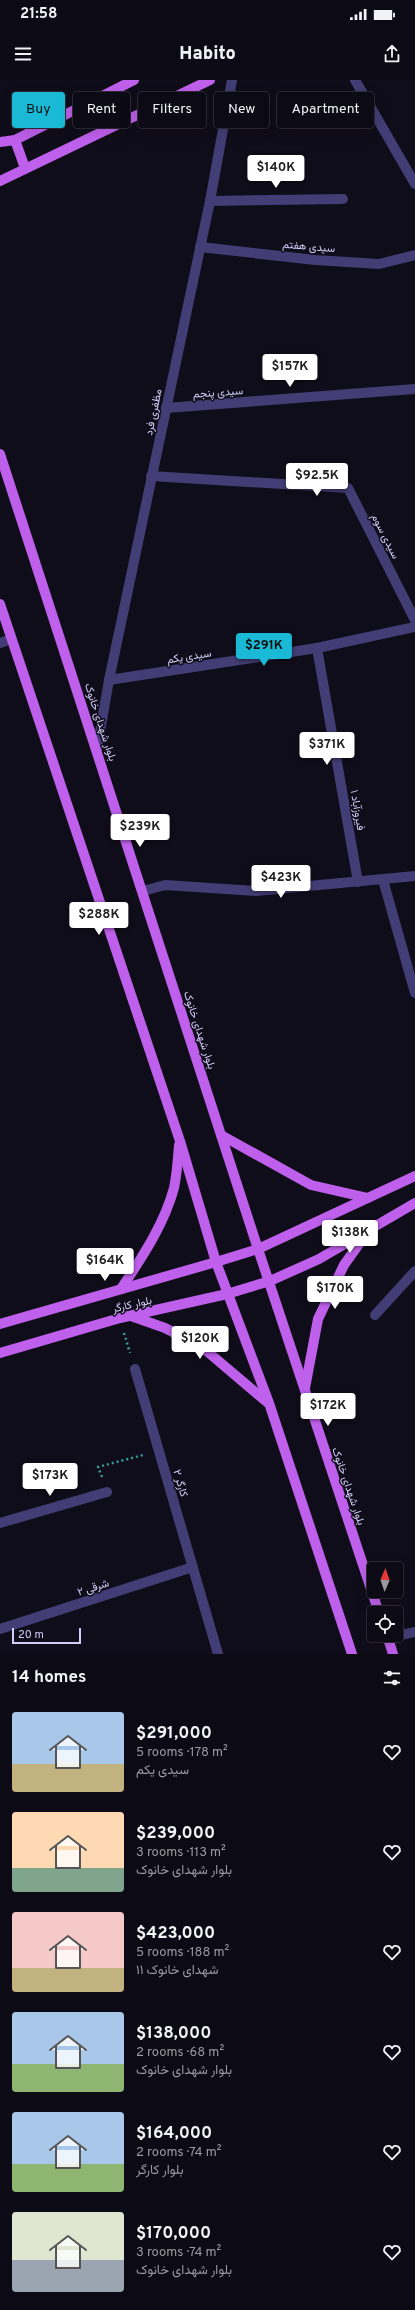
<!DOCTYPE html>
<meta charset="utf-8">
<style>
:root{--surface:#0c0a14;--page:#1a1822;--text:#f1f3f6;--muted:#9a9aa0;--line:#2c2b34;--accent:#1abad7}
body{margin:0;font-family:Overpass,Vazirmatn,sans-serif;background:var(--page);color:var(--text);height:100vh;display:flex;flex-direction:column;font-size:15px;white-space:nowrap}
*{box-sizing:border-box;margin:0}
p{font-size:13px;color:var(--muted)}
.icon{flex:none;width:22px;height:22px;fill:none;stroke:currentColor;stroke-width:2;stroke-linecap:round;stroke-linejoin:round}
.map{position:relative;height:1574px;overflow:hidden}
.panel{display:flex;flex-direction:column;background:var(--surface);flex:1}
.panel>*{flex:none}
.hud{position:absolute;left:12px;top:12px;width:391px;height:36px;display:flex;gap:8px}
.needle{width:26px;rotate:2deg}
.fabs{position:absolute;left:367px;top:1482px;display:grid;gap:8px}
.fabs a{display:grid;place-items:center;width:36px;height:36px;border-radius:4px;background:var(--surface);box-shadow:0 4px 16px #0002,0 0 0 1px var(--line);font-size:20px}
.scale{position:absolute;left:12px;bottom:10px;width:69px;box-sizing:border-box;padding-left:4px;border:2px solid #d4ccf9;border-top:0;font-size:11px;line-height:14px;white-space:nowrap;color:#d4ccf9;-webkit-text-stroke:3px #100d1a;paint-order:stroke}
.price{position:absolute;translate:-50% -34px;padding:0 9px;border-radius:4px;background:#fff;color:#222;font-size:13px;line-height:26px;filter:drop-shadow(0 1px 2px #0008)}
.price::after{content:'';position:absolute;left:50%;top:24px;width:12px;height:9px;margin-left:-6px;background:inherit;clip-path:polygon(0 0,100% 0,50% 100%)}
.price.active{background:var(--accent);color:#111}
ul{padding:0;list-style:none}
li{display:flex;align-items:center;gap:12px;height:100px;padding:0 12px}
li span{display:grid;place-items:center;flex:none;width:112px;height:80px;border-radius:4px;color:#555}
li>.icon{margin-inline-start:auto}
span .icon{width:48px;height:48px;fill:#fffc;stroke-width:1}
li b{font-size:17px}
h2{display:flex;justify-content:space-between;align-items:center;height:48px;padding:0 12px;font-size:17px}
.tag{padding:0 14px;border-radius:4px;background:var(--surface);box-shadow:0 4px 16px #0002,0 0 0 1px var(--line);font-size:14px;line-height:36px}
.tag.active{background:var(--accent);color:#111}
.status{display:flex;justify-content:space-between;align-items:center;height:28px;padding:0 20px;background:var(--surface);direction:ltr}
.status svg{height:11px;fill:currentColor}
header{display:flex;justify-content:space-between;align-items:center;height:52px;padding:0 12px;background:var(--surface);font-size:18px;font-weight:800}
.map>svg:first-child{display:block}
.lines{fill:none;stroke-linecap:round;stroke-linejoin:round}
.path{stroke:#3a9f9e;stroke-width:2.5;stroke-dasharray:2 3;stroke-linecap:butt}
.minor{stroke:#423d74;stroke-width:10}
.major{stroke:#bf60ec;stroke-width:10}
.labels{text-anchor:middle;stroke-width:3;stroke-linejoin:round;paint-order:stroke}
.street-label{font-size:11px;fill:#d4ccf9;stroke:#100d1a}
</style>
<div class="status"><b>21:58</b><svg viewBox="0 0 49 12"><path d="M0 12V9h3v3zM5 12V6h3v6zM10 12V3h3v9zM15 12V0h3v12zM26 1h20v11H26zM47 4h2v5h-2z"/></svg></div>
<header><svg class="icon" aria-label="menu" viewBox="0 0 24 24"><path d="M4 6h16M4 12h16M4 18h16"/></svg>Habito<svg class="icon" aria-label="share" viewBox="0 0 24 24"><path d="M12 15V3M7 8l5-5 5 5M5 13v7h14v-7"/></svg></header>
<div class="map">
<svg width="415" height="1574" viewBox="0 0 415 1574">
<rect width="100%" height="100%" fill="#100d1a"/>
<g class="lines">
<g class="path">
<polyline points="124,1253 130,1273"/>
<polyline points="102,1397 98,1387 143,1375"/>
</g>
<g class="minor">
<polyline points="355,0 415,104"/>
<polyline points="210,121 343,119"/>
<polyline points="200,167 315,180 379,184 415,175"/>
<polyline points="166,328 415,309"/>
<polyline points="151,396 348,408 415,540"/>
<polyline points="0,563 11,559"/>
<polyline points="317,568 358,802"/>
<polyline points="109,600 317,568 415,547"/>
<polyline points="97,669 109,600 210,121 232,0"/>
<polyline points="383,800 415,913"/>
<polyline points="143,811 165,805 256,811 415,796"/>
<polyline points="375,1235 415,1191"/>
<polyline points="135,1289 218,1574"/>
<polyline points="0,1443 107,1412"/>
<polyline points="0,1549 193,1487"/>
<polyline points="388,1558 415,1552"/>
</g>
<g class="major">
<polyline points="15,60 25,88"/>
<polyline points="0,62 15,60 134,0"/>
<polyline points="0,101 210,0"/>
<polyline points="0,374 258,1169 379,1533"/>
<polyline points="0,524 180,1061 216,1182 269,1323 352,1574"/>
<polyline points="221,1055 311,1105 368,1118"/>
<path d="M121,1209C142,1177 164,1145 174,1108C177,1094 178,1079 179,1065"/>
<polyline points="131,1236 165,1248 202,1267 268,1323"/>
<polyline points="0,1244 216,1182 258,1169 415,1096"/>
<polyline points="0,1273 120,1238 227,1214 270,1201 319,1179 415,1123"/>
<polyline points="305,1308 318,1239 344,1185 366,1154"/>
<polyline points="387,1555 393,1574"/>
</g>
</g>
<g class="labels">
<g class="street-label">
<text transform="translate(309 166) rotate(5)" y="4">سیدی هفتم</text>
<text transform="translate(218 312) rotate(-4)" y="4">سیدی پنجم</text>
<text transform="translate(153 332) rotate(-78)" y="4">مظفری فرد</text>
<text transform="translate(386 456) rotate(63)" y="4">سیدی سوم</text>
<text transform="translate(189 576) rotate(-9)" y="4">سیدی یکم</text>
<text transform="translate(101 642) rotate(72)" y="4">بلوار شهدای خانوک</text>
<text transform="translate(358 730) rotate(80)" y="4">فیروزآباد ۱</text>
<text transform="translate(200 950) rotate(72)" y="4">بلوار شهدای خانوک</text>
<text transform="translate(132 1224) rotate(-13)" y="4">بلوار کارگر</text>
<text transform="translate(181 1403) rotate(74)" y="4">کارگر ۲</text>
<text transform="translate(349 1406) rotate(71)" y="4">بلوار شهدای خانوک</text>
<text transform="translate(93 1507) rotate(-18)" y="4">شرقی ۲</text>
</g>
</g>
</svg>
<div class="fabs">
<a><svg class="needle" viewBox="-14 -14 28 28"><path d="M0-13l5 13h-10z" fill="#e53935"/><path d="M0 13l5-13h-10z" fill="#9a9aa0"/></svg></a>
<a><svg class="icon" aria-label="locate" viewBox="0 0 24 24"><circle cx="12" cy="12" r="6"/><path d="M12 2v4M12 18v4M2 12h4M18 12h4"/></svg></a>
</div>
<div class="scale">20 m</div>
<b class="price" style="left:276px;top:109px">$140K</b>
<b class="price" style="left:290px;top:308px">$157K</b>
<b class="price" style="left:317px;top:417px">$92.5K</b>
<b class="price active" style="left:264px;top:587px">$291K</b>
<b class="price" style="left:327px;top:686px">$371K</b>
<b class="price" style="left:140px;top:768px">$239K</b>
<b class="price" style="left:281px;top:819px">$423K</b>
<b class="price" style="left:99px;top:856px">$288K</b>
<b class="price" style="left:350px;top:1174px">$138K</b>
<b class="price" style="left:105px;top:1202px">$164K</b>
<b class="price" style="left:335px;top:1230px">$170K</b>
<b class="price" style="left:200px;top:1280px">$120K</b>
<b class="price" style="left:328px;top:1347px">$172K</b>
<b class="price" style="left:50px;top:1417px">$173K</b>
<div class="hud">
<a class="tag active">Buy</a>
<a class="tag">Rent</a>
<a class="tag">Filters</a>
<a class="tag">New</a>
<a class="tag">Apartment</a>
</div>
</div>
<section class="panel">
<h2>14 homes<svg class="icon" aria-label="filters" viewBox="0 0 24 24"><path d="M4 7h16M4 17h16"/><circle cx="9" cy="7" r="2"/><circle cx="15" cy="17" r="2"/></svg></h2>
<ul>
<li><span style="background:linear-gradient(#a9c7e8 65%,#c2b280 0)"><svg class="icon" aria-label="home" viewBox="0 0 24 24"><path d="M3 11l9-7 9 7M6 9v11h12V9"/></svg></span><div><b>$291,000</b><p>5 rooms · 178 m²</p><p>سیدی یکم</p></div><svg class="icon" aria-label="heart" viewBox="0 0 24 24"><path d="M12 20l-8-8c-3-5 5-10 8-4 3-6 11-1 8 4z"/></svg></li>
<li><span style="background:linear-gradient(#ffd9b3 70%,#7fa58c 0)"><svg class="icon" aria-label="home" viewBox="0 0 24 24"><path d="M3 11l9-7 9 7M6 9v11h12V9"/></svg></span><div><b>$239,000</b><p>3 rooms · 113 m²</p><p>بلوار شهدای خانوک</p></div><svg class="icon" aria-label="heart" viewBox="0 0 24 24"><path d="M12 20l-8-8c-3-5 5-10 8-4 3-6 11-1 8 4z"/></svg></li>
<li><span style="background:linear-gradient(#f6c9c9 70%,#c2b280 0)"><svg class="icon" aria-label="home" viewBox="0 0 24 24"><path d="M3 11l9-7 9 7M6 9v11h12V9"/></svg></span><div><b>$423,000</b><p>5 rooms · 188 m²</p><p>شهدای خانوک ۱۱</p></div><svg class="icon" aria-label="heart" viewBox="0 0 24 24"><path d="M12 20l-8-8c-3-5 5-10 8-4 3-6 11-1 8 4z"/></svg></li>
<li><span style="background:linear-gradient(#a9c7e8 65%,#8fb573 0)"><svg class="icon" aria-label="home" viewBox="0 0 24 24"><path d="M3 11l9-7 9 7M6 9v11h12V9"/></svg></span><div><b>$138,000</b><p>2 rooms · 68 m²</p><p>بلوار شهدای خانوک</p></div><svg class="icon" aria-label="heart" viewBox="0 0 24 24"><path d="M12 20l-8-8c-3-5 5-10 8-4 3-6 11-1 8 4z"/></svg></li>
<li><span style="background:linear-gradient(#a9c7e8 65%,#8fb573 0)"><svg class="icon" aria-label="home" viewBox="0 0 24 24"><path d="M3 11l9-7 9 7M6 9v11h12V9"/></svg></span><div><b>$164,000</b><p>2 rooms · 74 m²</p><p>بلوار کارگر</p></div><svg class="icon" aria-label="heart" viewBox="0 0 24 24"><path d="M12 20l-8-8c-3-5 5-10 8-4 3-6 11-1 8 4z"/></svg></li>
<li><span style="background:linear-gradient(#dfe7d0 60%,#9aa5b1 0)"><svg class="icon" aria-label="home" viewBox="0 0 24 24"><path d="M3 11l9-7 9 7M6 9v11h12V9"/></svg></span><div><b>$170,000</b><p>3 rooms · 74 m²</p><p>بلوار شهدای خانوک</p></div><svg class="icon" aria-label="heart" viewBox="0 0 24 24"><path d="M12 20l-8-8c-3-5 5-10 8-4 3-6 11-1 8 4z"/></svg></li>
</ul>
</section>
